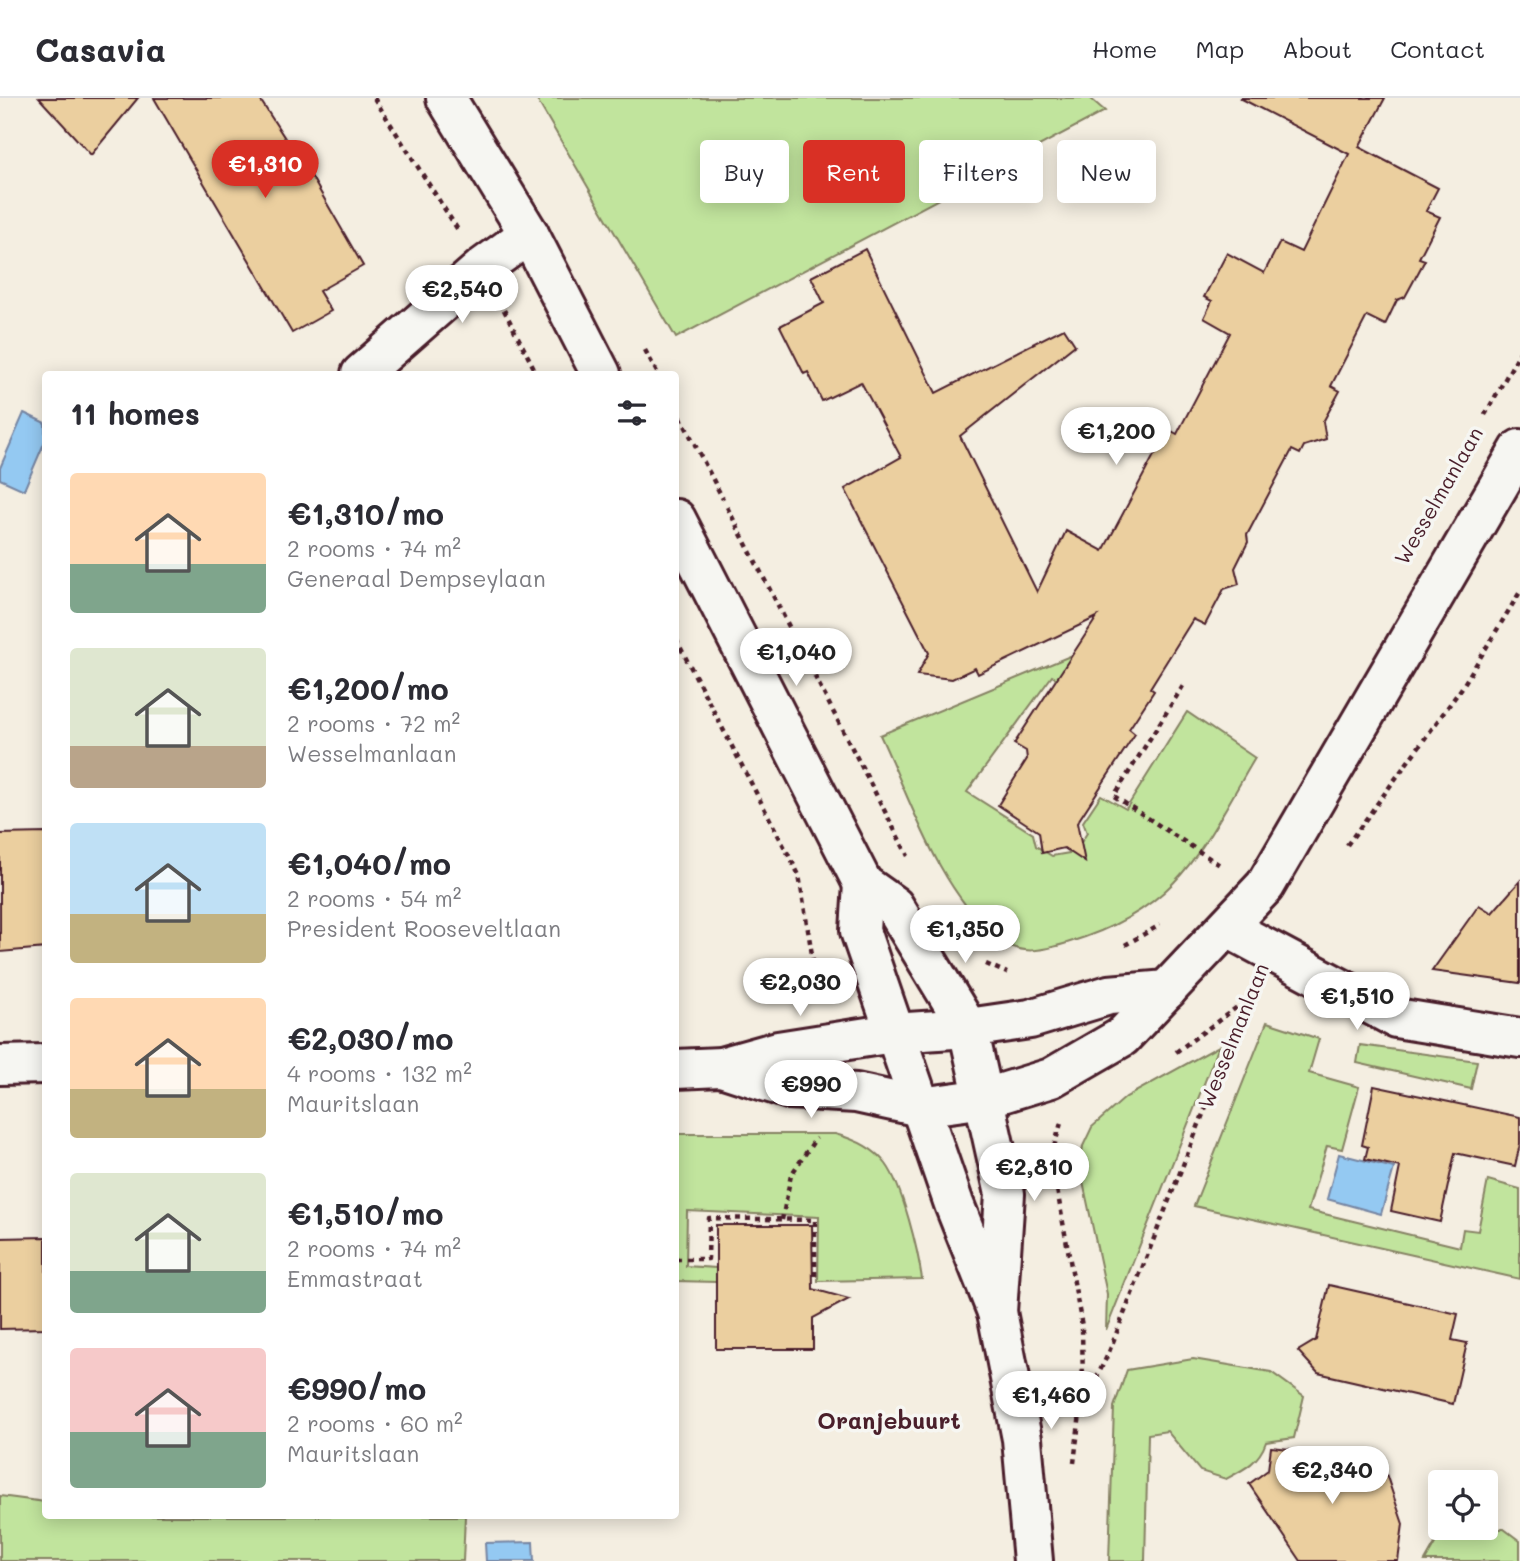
<!DOCTYPE html>
<meta charset="utf-8">
<style>
:root{--surface:#fff;--page:#f7f7f7;--text:#2b2b33;--muted:#7c7c81;--line:#e1e1e2;--accent:#d93025}
body{margin:0;font-family:Mali,sans-serif;background:var(--page);color:var(--text);height:100vh;display:flex;flex-direction:column;font-size:26px;white-space:nowrap}
*{box-sizing:border-box;margin:0}
p{font-size:23px;color:var(--muted)}
.icon{flex:none;width:38px;height:38px;fill:none;stroke:currentColor;stroke-width:2;stroke-linecap:round;stroke-linejoin:round}
.map{position:relative;flex:1;overflow:hidden}
.details{position:absolute;left:42px;top:273px;width:637px;height:1148px;display:flex;flex-direction:column;background:var(--surface);border-radius:7px;box-shadow:0 4px 18px #0003}
.details>*{flex:none}
.top-card{position:absolute;left:700px;top:42px;width:665px;height:63px;display:flex;gap:14px}
.controls{position:absolute;left:1428px;top:1372px;display:grid;gap:14px}
.controls a{display:grid;place-items:center;width:70px;height:70px;border-radius:7px;background:var(--surface);box-shadow:0 4px 18px #0003;font-size:35px}
.price{position:absolute;translate:-50% -60px;padding:0 16px;border-radius:24px;background:#fff;color:#222;font-size:23px;line-height:46px;filter:drop-shadow(0 2px 4px #0008)}
.price::after{content:'';position:absolute;left:50%;top:42px;width:21px;height:16px;margin-left:-10px;background:inherit;clip-path:polygon(0 0,100% 0,50% 100%)}
.price.selected{background:var(--accent);color:#fff}
ul{padding:0;list-style:none}
li{display:flex;align-items:center;gap:21px;height:175px;padding:0 28px}
li span{display:grid;place-items:center;flex:none;width:196px;height:140px;border-radius:7px;color:#555}
li>.icon{margin-inline-start:auto}
span .icon{width:84px;height:84px;fill:#fffc;stroke-width:1}
li b{font-size:30px}
h2{display:flex;justify-content:space-between;align-items:center;height:84px;padding:0 28px;font-size:30px}
.chip{padding:0 24px;border-radius:7px;background:var(--surface);box-shadow:0 4px 18px #0003;font-size:24px;line-height:63px}
.chip.selected{background:var(--accent);color:#fff}
header{display:flex;align-items:center;gap:42px;box-sizing:border-box;height:98px;padding:0 35px;background:var(--surface);border-bottom:2px solid var(--line)}
header strong{font-size:33px}
nav{display:flex;gap:38px;margin-inline-start:auto;font-size:24px}
.map>svg:first-child{display:block}
.green{fill:#c1e49d;stroke:#868264;stroke-width:2}
.water{fill:#94c9f2;stroke:#7685a2;stroke-width:2}
.building{fill:#ebcf9f;stroke:#4a1f2b;stroke-width:2}
.lines{fill:none;stroke-linecap:round;stroke-linejoin:round}
.minor-casing{stroke:#4a1f2b;stroke-width:44}
.path{stroke:#4a1f2b;stroke-width:4.5;stroke-dasharray:5 5;stroke-linecap:butt}
.minor{stroke:#f6f6f2;stroke-width:38}
.labels{text-anchor:middle;stroke-width:7;stroke-linejoin:round;paint-order:stroke}
.street-label{font-size:21px;fill:#4a1f2b;stroke:#f6f6f2}
.neighbourhood-label{font-size:23px;font-weight:bold;fill:#4a1f2b;stroke:#f6f6f2}
</style>
<header>
<strong>Casavia</strong>
<nav><a>Home</a><a>Map</a><a>About</a><a>Contact</a></nav>
</header>
<div class="map">
<svg width="1520" height="1463" viewBox="0 0 1520 1463">
<rect width="100%" height="100%" fill="#f4eee1"/>
<filter id="ink" filterUnits="userSpaceOnUse"><feTurbulence type="fractalNoise" baseFrequency=".0143" numOctaves="2"/><feDisplacementMap in="SourceGraphic" scale="14" xChannelSelector="R" yChannelSelector="G"/><feConvolveMatrix kernelMatrix="1 2 1 2 8 2 1 2 1" color-interpolation-filters="sRGB"/></filter>
<g filter="url(#ink)">
<g class="green">
<polygon points="536,0 1090,0 1105,13 676,240"/>
<path d="M1111,541L1063,584L1052,578L967,694L1033,736L1036,748L1052,758L1075,754L1087,735L1083,724L1101,697L1126,711L1187,614L1255,660C1201,751 1180,811 1070,844C1042,853 1019,859 995,839C937,788 912,705 880,637Z"/>
<polygon points="1267,924 1319,941 1309,975 1359,989 1342,1051 1327,1048 1308,1112 1460,1149 1463,1131 1478,1133 1488,1082 1520,1091 1520,1181 1194,1108"/>
<polygon points="1360,947 1477,963 1471,991 1357,965"/>
<polygon points="1219,948 1106,1232 1107,1196 1080,1070 1083,1048 1092,1029 1126,999"/>
<path d="M676,1036H835C854,1041 874,1050 886,1066C903,1089 918,1153 922,1181L818,1183L819,1119L687,1113L686,1168L716,1170V1184L676,1183Z"/>
<path d="M1193,1261L1271,1274L1304,1298L1294,1340L1266,1344C1259,1364 1245,1371 1226,1381L1200,1373L1167,1333L1148,1336L1145,1463H1109L1114,1309L1127,1272Z"/>
<polygon points="0,1398 45,1404 46,1418 465,1418 463,1463 0,1463"/>
<polygon points="1459,1431 1504,1431 1520,1443 1520,1463 1425,1463 1437,1442"/>
</g>
<g class="water">
<polygon points="24,315 45,325 45,343 24,392 0,381 0,370"/>
<polygon points="1339,1056 1394,1070 1381,1116 1327,1101"/>
<polygon points="533,1444 534,1463 486,1463 485,1445"/>
</g>
<g class="building">
<polygon points="39,0 138,0 91,57"/>
<polygon points="154,0 259,0 292,51 295,50 363,168 319,193 331,213 292,235"/>
<polygon points="1240,0 1385,0 1359,49 1438,90 1426,113 1440,119 1419,160 1425,162 1405,199 1397,202 1385,227 1367,218 1331,288 1340,293 1323,324 1326,341 1304,348 1300,356 1292,352 1247,437 1248,444 1235,470 1239,486 1224,491 1205,527 1193,521 1150,590 1154,593 1129,631 1135,636 1077,725 1085,764 1064,750 1042,755 1039,734 998,707 1027,661 1026,653 1014,646 1097,519 978,576 975,570 952,581 917,577 929,555 845,391 901,359 861,284 822,303 808,274 804,276 780,228 824,205 811,179 865,151 936,295 1064,230 1075,247 960,338 1037,494 1066,433 1103,453 1168,331 1177,336 1230,235 1204,220 1212,203 1204,199 1227,155 1264,175 1280,144 1301,154 1349,56"/>
<polygon points="46,735 46,850 0,854 0,736"/>
<polygon points="1520,783 1520,885 1432,873 1479,807 1492,815"/>
<polygon points="1374,988 1520,1019 1520,1046 1515,1068 1455,1055 1440,1124 1391,1113 1400,1069 1365,1061 1368,1049 1362,1047"/>
<polygon points="716,1127 812,1127 813,1191 849,1201 813,1220 813,1251 716,1251"/>
<polygon points="46,1139 46,1230 0,1231 0,1140"/>
<polygon points="1329,1187 1458,1216 1452,1242 1467,1245 1453,1306 1318,1275 1298,1253 1316,1242"/>
<polygon points="1271,1349 1381,1361 1403,1426 1398,1463 1301,1463 1249,1386 1268,1372"/>
</g>
<g class="lines">
<defs>
<g id="minor">
<polyline points="446,0 529,136 601,276"/>
<polyline points="361,276 482,170 529,136"/>
<polyline points="676,421 863,786 894,808 968,930 1005,1096 997,1214"/>
<polyline points="863,786 860,833 954,1106 997,1214 1022,1341 1033,1463"/>
<polyline points="1228,830 1396,920 1520,940"/>
<polyline points="0,967 46,966"/>
<polyline points="721,969 789,991 856,995 920,1009 986,1000 1051,980 1122,939 1265,788 1520,351"/>
<polyline points="676,971 721,969 778,953 893,935 968,930 1030,921 1109,897 1167,892"/>
</g>
</defs>
<use href="#minor" class="minor-casing"/>
<g class="path">
<polyline points="374,0 458,132"/>
<polyline points="504,212 537,276"/>
<polyline points="645,252 658,276"/>
<polyline points="676,310 723,401"/>
<polyline points="1485,317 1520,254"/>
<polyline points="727,409 908,758"/>
<polyline points="676,541 799,777 816,881 821,898"/>
<polyline points="1183,588 1114,698 1220,767"/>
<polyline points="1347,747 1461,591 1520,494"/>
<polyline points="1125,847 1160,827"/>
<polyline points="986,866 1007,875"/>
<polyline points="793,901 816,881"/>
<polyline points="1176,954 1248,901"/>
<polyline points="1061,1025 1051,1059 1082,1228 1083,1291 1074,1365"/>
<polyline points="782,1122 791,1077 816,1040"/>
<polyline points="676,1161 708,1161 709,1120 815,1122 815,1179"/>
<polyline points="1083,1308 1109,1254 1251,895"/>
</g>
<use href="#minor" class="minor"/>
</g>
</g>
<g class="labels">
<g class="street-label">
<text transform="translate(1439 398) rotate(-60)" y="7">Wesselmanlaan</text>
<text transform="translate(1234 938) rotate(-68)" y="7">Wesselmanlaan</text>
</g>
<g class="neighbourhood-label">
<text x="889" y="1331">Oranjebuurt</text>
</g>
</g>
</svg>
<div class="controls">
<a><svg class="icon" aria-label="locate" viewBox="0 0 24 24"><circle cx="12" cy="12" r="6"/><path d="M12 2v4M12 18v4M2 12h4M18 12h4"/></svg></a>
</div>
<b class="price selected" style="left:265px;top:102px">€1,310</b>
<b class="price" style="left:462px;top:227px">€2,540</b>
<b class="price" style="left:1116px;top:369px">€1,200</b>
<b class="price" style="left:796px;top:590px">€1,040</b>
<b class="price" style="left:965px;top:867px">€1,350</b>
<b class="price" style="left:800px;top:920px">€2,030</b>
<b class="price" style="left:1357px;top:934px">€1,510</b>
<b class="price" style="left:811px;top:1022px">€990</b>
<b class="price" style="left:1034px;top:1105px">€2,810</b>
<b class="price" style="left:1051px;top:1333px">€1,460</b>
<b class="price" style="left:1332px;top:1408px">€2,340</b>
<div class="top-card">
<a class="chip">Buy</a>
<a class="chip selected">Rent</a>
<a class="chip">Filters</a>
<a class="chip">New</a>
</div>
<section class="details">
<h2>11 homes<svg class="icon" aria-label="filters" viewBox="0 0 24 24"><path d="M4 7h16M4 17h16"/><circle cx="9" cy="7" r="2"/><circle cx="15" cy="17" r="2"/></svg></h2>
<ul>
<li><span style="background:linear-gradient(#ffd9b3 65%,#7fa58c 0)"><svg class="icon" aria-label="home" viewBox="0 0 24 24"><path d="M3 11l9-7 9 7M6 9v11h12V9"/></svg></span><div><b>€1,310/mo</b><p>2 rooms · 74 m²</p><p>Generaal Dempseylaan</p></div></li>
<li><span style="background:linear-gradient(#dfe7d0 70%,#b9a48a 0)"><svg class="icon" aria-label="home" viewBox="0 0 24 24"><path d="M3 11l9-7 9 7M6 9v11h12V9"/></svg></span><div><b>€1,200/mo</b><p>2 rooms · 72 m²</p><p>Wesselmanlaan</p></div></li>
<li><span style="background:linear-gradient(#bfe0f5 65%,#c2b280 0)"><svg class="icon" aria-label="home" viewBox="0 0 24 24"><path d="M3 11l9-7 9 7M6 9v11h12V9"/></svg></span><div><b>€1,040/mo</b><p>2 rooms · 54 m²</p><p>President Rooseveltlaan</p></div></li>
<li><span style="background:linear-gradient(#ffd9b3 65%,#c2b280 0)"><svg class="icon" aria-label="home" viewBox="0 0 24 24"><path d="M3 11l9-7 9 7M6 9v11h12V9"/></svg></span><div><b>€2,030/mo</b><p>4 rooms · 132 m²</p><p>Mauritslaan</p></div></li>
<li><span style="background:linear-gradient(#dfe7d0 70%,#7fa58c 0)"><svg class="icon" aria-label="home" viewBox="0 0 24 24"><path d="M3 11l9-7 9 7M6 9v11h12V9"/></svg></span><div><b>€1,510/mo</b><p>2 rooms · 74 m²</p><p>Emmastraat</p></div></li>
<li><span style="background:linear-gradient(#f6c9c9 60%,#7fa58c 0)"><svg class="icon" aria-label="home" viewBox="0 0 24 24"><path d="M3 11l9-7 9 7M6 9v11h12V9"/></svg></span><div><b>€990/mo</b><p>2 rooms · 60 m²</p><p>Mauritslaan</p></div></li>
</ul>
</section>
</div>
